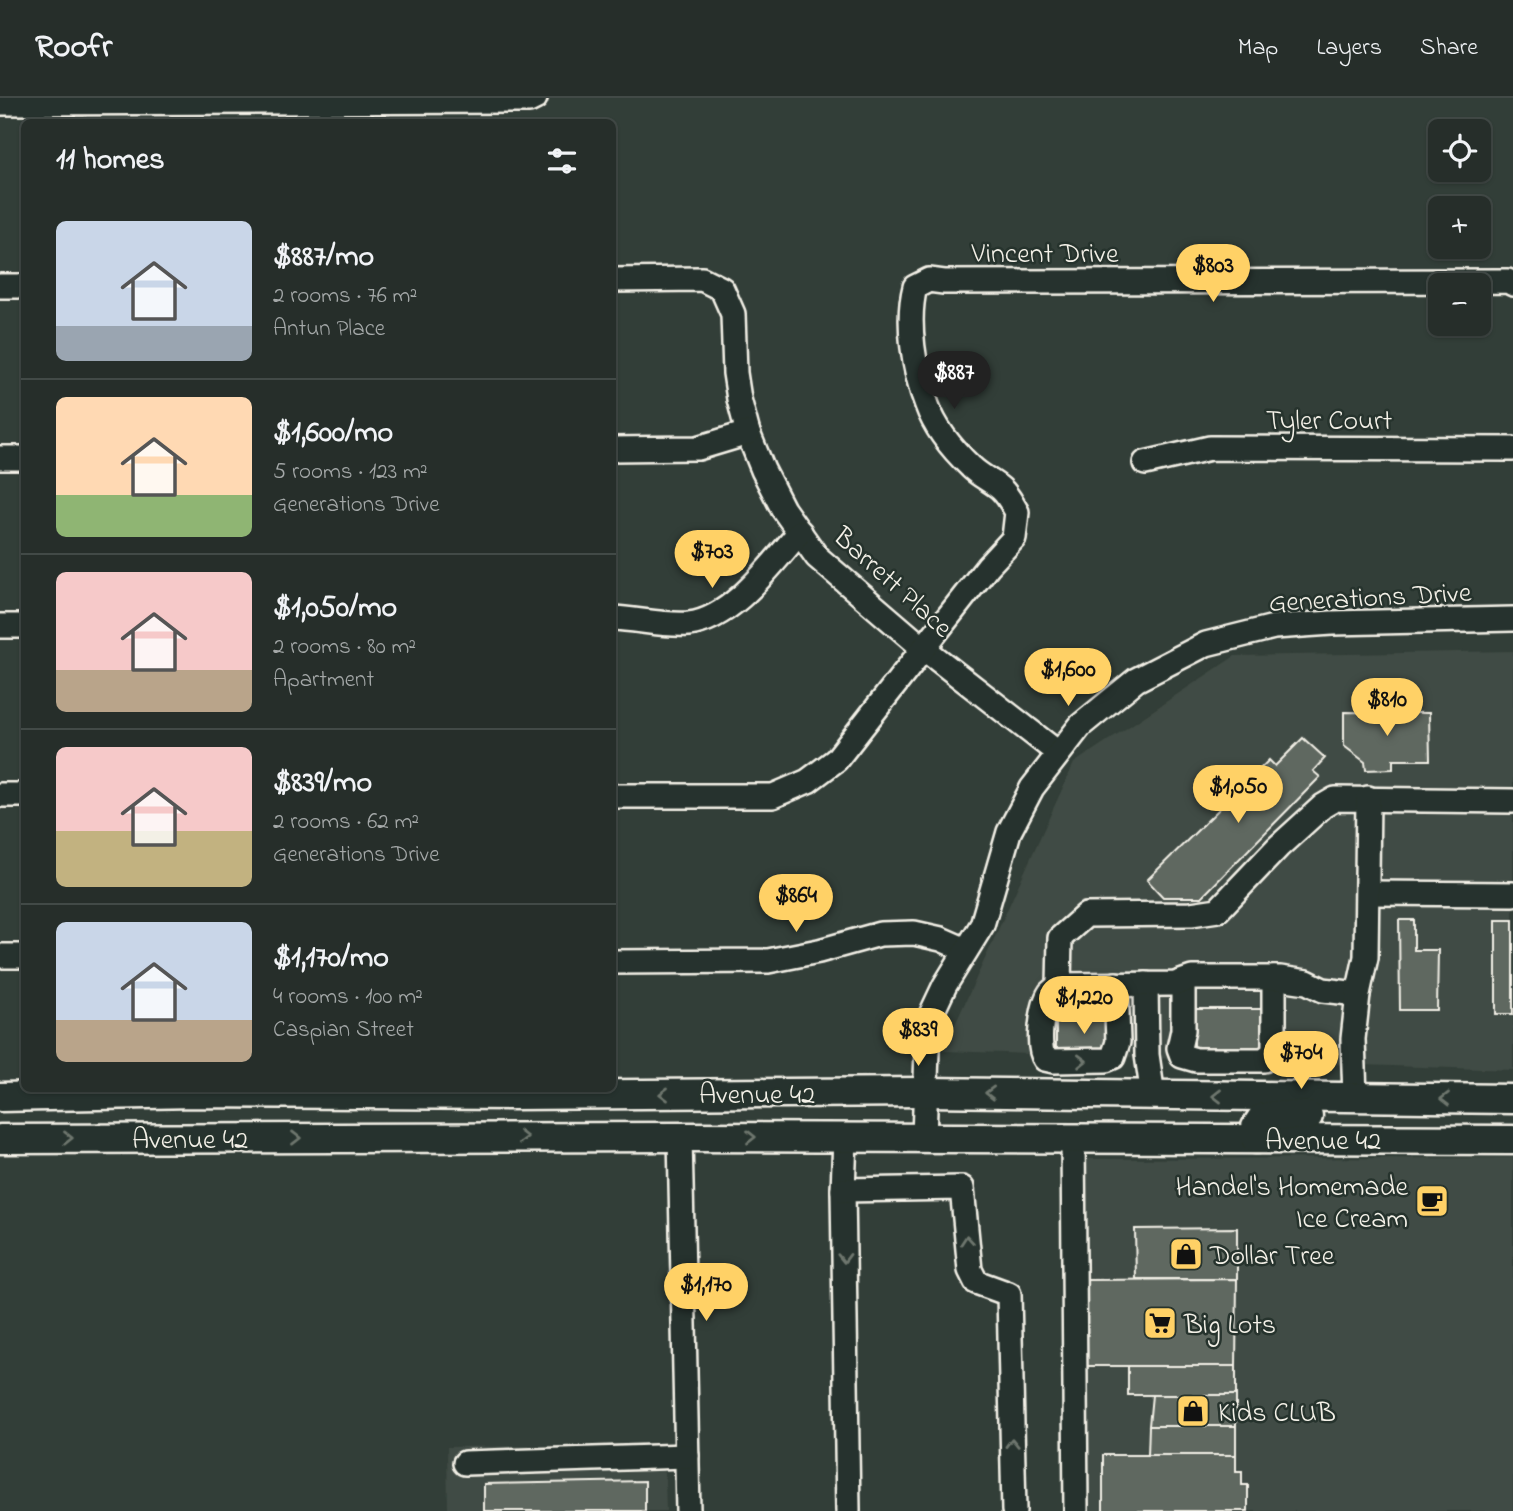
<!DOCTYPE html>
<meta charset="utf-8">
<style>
:root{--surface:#262e2a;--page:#2e3632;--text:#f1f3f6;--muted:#a4a8a8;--line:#424a47;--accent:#ffd166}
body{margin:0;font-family:"Indie Flower",sans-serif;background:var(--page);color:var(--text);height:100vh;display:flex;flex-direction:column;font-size:26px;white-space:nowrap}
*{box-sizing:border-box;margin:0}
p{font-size:23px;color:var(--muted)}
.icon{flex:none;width:38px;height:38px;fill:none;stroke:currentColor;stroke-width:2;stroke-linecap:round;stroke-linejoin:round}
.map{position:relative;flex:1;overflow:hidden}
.drawer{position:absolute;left:21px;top:21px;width:595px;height:973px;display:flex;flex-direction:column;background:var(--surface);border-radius:10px;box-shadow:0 2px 5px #0004,0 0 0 2px var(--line)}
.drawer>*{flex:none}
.fabs{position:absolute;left:1428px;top:21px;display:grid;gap:14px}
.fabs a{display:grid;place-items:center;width:63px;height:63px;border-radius:10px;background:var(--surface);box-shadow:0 2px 5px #0004,0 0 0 2px var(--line);font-size:35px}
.price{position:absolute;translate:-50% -60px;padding:0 16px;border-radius:24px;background:var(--accent);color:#111;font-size:23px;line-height:46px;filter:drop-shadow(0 2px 4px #0008)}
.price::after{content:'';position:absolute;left:50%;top:42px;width:21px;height:16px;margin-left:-10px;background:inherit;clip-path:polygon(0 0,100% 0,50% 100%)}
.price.selected{background:#222;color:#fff}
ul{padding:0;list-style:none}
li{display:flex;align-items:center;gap:21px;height:175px;padding:0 35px}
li+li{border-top:2px solid var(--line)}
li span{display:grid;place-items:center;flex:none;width:196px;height:140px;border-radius:10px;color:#555}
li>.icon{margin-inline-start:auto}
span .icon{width:84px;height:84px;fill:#fffc;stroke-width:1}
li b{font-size:30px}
h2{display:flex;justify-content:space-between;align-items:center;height:84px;padding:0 35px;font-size:30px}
header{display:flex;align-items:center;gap:42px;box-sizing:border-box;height:98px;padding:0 35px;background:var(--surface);border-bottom:2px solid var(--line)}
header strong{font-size:33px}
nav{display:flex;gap:38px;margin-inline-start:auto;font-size:24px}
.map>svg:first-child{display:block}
.built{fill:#404b44}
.building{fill:#5f6861;stroke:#f4f1e8;stroke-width:2}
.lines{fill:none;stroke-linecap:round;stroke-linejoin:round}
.minor-casing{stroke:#f4f1e8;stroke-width:28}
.major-casing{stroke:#f4f1e8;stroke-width:33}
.minor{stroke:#26332d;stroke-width:23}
.major{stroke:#26332d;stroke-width:28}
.oneway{stroke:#6e766e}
.labels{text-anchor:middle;stroke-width:5;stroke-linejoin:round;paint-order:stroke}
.street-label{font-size:28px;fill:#f4f1e8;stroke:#26332d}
.poi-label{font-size:28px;fill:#f4f1e8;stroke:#26332d;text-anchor:start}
</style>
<header>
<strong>Roofr</strong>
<nav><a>Map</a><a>Layers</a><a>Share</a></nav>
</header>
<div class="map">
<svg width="1513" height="1413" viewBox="0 0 1513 1413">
<rect width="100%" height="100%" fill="#323e38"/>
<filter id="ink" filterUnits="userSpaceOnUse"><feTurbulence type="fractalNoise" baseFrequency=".0143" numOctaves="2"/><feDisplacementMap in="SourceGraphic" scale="14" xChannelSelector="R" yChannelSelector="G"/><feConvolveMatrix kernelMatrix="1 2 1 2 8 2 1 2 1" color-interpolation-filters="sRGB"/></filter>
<g filter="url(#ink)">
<g class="built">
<polygon points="1513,553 1513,972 943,953 1074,665 1235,558"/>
<polygon points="1513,1060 1513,1413 1070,1413 1064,1061"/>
<polygon points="664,1347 666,1413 448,1413 447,1349"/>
</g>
<g class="building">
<polygon points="1344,614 1429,615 1430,662 1393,662 1393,671 1366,672 1365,664 1344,648"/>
<polygon points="1303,640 1325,660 1313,673 1320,679 1202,799 1163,799 1147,782 1269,662 1275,668"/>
<polygon points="1399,822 1414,822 1414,852 1438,852 1437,912 1400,912"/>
<rect x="1496" y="822" width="17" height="94"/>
<polygon points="1194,911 1269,911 1268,957 1194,957"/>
<polygon points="1056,920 1115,920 1109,957 1056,957"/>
<polygon points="1237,1130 1237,1181 1136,1181 1135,1131"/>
<polygon points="1237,1181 1236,1268 1084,1268 1084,1182"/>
<rect x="1128" y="1268" width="108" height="29"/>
<polygon points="1152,1297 1236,1297 1236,1328 1149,1328"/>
<polygon points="1149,1328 1236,1328 1236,1357 1148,1357"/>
<polygon points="1103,1357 1236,1357 1236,1373 1242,1373 1242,1387 1248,1387 1248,1413 1103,1413"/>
<polygon points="645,1383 645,1413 484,1413 484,1386"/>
</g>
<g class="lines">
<defs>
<g id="minor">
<polyline points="0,5 529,3 535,0"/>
<polyline points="612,182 702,181 722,191 733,216 735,275 739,301 748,335 763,372 783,411 817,459 923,550 1058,655"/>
<polyline points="0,188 24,188"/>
<polyline points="612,351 698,350 748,335"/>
<polyline points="0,360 24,360"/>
<polyline points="1145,365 1210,350 1513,351"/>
<path d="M612,520C638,521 663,528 689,526C733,521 772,465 800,434"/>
<polyline points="0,528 24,528"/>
<polyline points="0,697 24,697"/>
<path d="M612,698H773L808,683L836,662L988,468L1014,440L1017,414C1012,406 1008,397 1001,391C992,383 980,378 971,369C953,352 935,330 927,307C914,274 906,223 915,189L929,182L944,184L1508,183L1513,186"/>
<polyline points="1368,795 1513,796"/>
<polyline points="0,858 24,858"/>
<polyline points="612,864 768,863 819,853 880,836 914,835 941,841 966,852"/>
<polyline points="1183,884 1183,932 1179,950 1182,958 1196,962 1264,962 1274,954 1274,880"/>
<polyline points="1146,886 1147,957 1153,998"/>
<path d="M1059,887C1057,889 1052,893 1050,895C1042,907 1036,949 1045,961L1054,963L1106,962L1113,959L1118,944L1116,886"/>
<polyline points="1358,896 1323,892 1307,884 1280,880 1192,880 1175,886 1059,887 1060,840 1086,817 1191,816 1218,812 1278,749 1323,708 1335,701 1513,703"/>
<polyline points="1355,999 1353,941 1358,896 1366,859 1368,700"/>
<polyline points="680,1039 688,1413"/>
<polyline points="845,1040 843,1092 848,1413"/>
<polyline points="924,1040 928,923 945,887 982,827 1009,734 1032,690 1081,627 1136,582 1206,546 1274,529 1332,525 1513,521"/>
<polyline points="1073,1041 1076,1413"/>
<polyline points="843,1092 962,1090 970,1172 976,1184 1009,1196 1014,1413"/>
<polyline points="465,1365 687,1358"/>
</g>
<g id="major">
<polyline points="0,999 195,995 514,997 926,994 1513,1001"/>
<polyline points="0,1041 680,1039 1513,1042"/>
<polyline points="1256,1041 1256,1029 1262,1020 1276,1017 1308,1018"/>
</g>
</defs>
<use href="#minor" class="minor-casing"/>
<use href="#major" class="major-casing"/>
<use href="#minor" class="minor"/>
<use href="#major" class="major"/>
</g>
<defs><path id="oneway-chevron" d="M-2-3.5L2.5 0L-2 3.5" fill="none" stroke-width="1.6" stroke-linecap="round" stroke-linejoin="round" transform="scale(1.75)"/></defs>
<g class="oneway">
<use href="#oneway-chevron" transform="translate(1082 963) rotate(-1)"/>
<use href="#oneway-chevron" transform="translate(990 995) rotate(-179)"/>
<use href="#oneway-chevron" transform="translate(664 996) rotate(180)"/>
<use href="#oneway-chevron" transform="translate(1217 998) rotate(-180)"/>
<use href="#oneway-chevron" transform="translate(1445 1001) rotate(-180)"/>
<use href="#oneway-chevron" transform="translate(523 1039)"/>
<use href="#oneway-chevron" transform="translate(751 1039)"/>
<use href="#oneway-chevron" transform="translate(68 1040)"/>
<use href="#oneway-chevron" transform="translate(296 1040)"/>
<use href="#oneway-chevron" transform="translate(967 1142) rotate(-95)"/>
<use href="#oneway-chevron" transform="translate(844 1160) rotate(89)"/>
<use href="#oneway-chevron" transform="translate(1012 1345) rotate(-91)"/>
</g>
</g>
<defs>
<symbol id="cafe-square" viewBox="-11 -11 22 22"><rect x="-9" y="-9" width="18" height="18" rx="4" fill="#ffd166" stroke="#26332d"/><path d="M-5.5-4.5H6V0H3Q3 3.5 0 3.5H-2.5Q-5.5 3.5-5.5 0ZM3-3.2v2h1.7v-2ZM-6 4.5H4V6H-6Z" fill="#111"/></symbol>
<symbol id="shop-square" viewBox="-11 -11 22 22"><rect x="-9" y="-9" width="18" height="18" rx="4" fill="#ffd166" stroke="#26332d"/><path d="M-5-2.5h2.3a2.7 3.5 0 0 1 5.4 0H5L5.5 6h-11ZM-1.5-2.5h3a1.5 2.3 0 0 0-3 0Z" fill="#111"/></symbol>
<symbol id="supermarket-square" viewBox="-11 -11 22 22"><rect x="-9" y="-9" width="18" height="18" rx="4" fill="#ffd166" stroke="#26332d"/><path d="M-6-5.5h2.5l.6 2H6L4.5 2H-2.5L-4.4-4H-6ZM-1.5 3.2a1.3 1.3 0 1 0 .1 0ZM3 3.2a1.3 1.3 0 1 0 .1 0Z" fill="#111"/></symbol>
</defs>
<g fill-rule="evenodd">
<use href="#cafe-square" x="1413" y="1084" width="38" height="38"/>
<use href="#shop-square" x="1167" y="1137" width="38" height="38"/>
<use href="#supermarket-square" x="1141" y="1206" width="38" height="38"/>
<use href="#shop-square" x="1174" y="1294" width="38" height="38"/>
</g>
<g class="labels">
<g class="street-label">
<text x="1045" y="164">Vincent Drive</text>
<text x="1329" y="331">Tyler Court</text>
<text transform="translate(894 483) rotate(42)" y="10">Barrett Place</text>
<text transform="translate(1370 498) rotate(-3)" y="10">Generations Drive</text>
<text x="757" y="1005">Avenue 42</text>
<text x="190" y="1050">Avenue 42</text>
<text x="1323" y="1051">Avenue 42</text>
</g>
<g class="poi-label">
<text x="1408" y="1097" text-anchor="end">Handel's Homemade<tspan x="1408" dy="32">Ice Cream</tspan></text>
<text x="1210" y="1166">Dollar Tree</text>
<text x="1184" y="1235">Big Lots</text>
<text x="1218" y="1323">Kids CLUB</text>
</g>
</g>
</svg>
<div class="fabs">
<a><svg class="icon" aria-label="locate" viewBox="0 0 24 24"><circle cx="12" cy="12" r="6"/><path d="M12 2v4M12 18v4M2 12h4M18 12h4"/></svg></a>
<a>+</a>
<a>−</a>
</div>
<b class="price" style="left:1213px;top:206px">$803</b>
<b class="price selected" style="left:954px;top:313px">$887</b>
<b class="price" style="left:712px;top:492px">$703</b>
<b class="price" style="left:1068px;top:610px">$1,600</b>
<b class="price" style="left:1387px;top:640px">$810</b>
<b class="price" style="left:1238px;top:727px">$1,050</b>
<b class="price" style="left:796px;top:836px">$864</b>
<b class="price" style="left:1084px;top:938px">$1,220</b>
<b class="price" style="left:918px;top:970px">$839</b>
<b class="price" style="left:1301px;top:993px">$704</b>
<b class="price" style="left:706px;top:1225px">$1,170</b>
<section class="drawer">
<h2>11 homes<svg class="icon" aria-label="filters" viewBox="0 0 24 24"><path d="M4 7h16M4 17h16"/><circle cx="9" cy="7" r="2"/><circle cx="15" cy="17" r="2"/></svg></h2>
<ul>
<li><span style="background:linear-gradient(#c9d6e8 75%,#9aa5b1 0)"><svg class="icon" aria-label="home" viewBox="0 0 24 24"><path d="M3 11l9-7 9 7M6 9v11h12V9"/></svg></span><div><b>$887/mo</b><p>2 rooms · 76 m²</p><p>Antun Place</p></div></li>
<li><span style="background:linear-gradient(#ffd9b3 70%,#8fb573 0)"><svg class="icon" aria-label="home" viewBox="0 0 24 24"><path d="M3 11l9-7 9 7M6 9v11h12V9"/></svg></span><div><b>$1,600/mo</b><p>5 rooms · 123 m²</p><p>Generations Drive</p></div></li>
<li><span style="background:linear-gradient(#f6c9c9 70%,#b9a48a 0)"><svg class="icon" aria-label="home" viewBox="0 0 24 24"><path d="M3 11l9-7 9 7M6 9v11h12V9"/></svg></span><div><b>$1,050/mo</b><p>2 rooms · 80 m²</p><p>Apartment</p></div></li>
<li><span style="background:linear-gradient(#f6c9c9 60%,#c2b280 0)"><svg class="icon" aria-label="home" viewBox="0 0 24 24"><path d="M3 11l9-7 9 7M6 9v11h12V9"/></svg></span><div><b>$839/mo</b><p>2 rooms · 62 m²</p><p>Generations Drive</p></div></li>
<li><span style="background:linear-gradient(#c9d6e8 70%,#b9a48a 0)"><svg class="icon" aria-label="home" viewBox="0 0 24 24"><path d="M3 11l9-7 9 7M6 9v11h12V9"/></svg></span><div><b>$1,170/mo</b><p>4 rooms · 100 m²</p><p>Caspian Street</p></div></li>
</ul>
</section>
</div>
